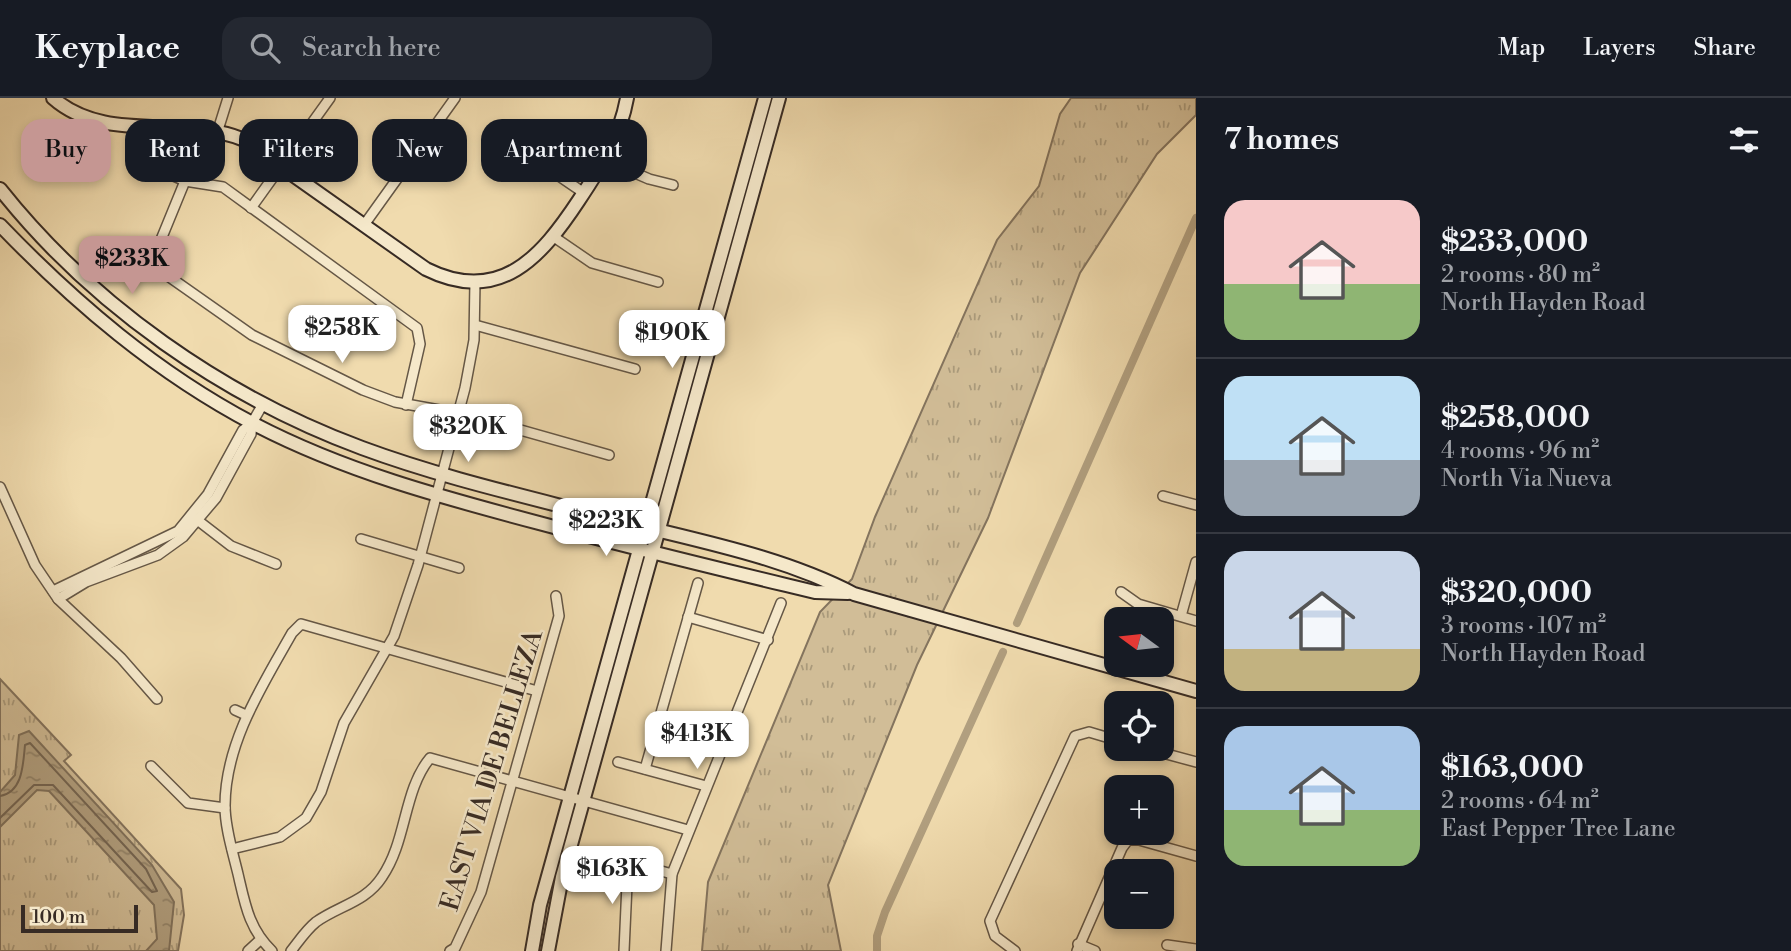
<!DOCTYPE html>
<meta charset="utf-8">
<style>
:root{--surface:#171b24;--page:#242831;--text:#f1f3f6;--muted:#9ea1a6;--line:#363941;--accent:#c59692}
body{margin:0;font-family:"Libre Bodoni",serif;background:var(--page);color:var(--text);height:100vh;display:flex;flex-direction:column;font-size:26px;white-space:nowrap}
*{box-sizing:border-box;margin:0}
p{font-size:23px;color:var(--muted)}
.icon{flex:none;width:38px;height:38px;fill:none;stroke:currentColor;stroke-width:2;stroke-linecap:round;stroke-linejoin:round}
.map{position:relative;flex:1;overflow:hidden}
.sheet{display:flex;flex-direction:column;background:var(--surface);width:595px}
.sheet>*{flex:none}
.banner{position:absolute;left:21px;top:21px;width:665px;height:63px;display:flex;gap:14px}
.needle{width:46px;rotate:285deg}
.controls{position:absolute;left:1104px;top:509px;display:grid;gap:14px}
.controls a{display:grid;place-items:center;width:70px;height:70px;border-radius:14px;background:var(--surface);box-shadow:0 4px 10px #0003;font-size:35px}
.scale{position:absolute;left:21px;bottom:18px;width:117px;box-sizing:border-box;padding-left:7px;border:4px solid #372b24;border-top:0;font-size:19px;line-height:24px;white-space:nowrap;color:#372b24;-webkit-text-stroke:5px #f5e8ca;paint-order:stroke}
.price{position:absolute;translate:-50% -60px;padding:0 16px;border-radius:14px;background:#fff;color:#222;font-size:23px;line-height:46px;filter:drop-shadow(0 2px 4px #0008)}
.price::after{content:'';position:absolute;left:50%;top:42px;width:21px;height:16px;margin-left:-10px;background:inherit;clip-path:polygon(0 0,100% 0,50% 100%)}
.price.current{background:var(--accent);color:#111}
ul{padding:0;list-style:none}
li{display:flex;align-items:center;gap:21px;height:175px;padding:0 28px}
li+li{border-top:2px solid var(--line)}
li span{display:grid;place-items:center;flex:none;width:196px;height:140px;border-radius:21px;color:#555}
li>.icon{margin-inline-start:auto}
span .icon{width:84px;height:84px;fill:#fffc;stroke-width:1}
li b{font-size:30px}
h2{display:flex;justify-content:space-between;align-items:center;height:84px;padding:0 28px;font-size:30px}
.tag{padding:0 24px;border-radius:21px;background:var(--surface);box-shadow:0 4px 10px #0003;font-size:24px;line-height:63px}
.tag.current{background:var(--accent);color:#111}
header{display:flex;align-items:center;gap:42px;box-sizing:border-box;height:98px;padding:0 35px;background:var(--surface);border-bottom:2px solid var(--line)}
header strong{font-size:33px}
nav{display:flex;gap:38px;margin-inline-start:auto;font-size:24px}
.search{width:490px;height:63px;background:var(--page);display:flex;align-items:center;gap:18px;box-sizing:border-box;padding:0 24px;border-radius:21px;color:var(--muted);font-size:26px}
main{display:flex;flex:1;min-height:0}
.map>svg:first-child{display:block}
.grass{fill:url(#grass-tufts);stroke:#84745e;stroke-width:2}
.water{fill:url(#water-ripples);stroke:#80715b;stroke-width:2}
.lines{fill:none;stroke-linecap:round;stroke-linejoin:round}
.shore{stroke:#746552;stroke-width:2}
.canal{stroke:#b19f7f;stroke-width:8}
.street-casing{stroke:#655746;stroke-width:12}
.secondary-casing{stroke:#372b24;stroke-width:16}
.street{stroke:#f5e8ca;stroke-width:9}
.secondary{stroke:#f5e8ca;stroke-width:12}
.labels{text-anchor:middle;stroke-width:5;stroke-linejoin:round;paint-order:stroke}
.street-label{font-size:26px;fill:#372b24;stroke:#f5e8ca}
</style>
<header>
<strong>Keyplace</strong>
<div class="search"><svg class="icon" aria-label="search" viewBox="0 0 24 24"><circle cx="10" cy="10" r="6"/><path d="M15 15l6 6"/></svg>Search here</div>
<nav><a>Map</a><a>Layers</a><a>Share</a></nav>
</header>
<main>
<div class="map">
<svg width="1196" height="853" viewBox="0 0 1196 853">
<defs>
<pattern id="grass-tufts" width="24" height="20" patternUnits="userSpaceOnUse" patternTransform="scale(1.75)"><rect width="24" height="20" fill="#d1bd97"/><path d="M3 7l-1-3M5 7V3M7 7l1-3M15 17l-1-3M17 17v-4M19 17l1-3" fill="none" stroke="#aa9a7b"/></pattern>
<pattern id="water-ripples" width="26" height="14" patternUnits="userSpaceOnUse" patternTransform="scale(1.75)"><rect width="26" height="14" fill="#b19f7f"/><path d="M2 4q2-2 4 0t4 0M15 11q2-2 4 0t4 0" fill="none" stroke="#918268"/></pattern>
</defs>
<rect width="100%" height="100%" fill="#f0dbae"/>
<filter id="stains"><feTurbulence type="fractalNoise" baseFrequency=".00286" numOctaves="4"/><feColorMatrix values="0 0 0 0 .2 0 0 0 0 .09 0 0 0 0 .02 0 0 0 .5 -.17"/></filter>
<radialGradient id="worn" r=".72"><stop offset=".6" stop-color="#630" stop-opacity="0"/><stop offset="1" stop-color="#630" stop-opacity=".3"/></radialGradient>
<g class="grass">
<polygon points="1071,0 1196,0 1196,17 1157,56 1080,175 988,420 917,567 828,787 841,853 702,853 708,784 820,514 852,481 875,419 997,142 1039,88 1060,16"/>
<polygon points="0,581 71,657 64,663 181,791 184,817 178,853 0,853"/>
</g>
<polygon class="water" points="29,633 152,767 174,804 169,853 146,853 157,841 154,807 49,693 37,692 0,729 0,694 15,677 19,637"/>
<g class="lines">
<path class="shore" d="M0,698C23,694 23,666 25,647L30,645L146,771L157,793L152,794L53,687H34L0,720"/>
<g class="canal">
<polyline points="1017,525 1196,120"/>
<polyline points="877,853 877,838 885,814 1003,554"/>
</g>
<defs>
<g id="street">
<polyline points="218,32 228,0"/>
<polyline points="521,52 584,95"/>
<polyline points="605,62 649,81 673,87"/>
<polyline points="144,65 185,83 223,89 417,230 420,246 406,307"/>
<polyline points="185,83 151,166 252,237 363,292 395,304 467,317 609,357"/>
<polyline points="251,110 330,0"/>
<polyline points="364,127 455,0"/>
<polyline points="554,139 592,165 658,184"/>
<polyline points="475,227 635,271"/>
<polyline points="0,389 35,467 58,501 121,560 157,601"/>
<polyline points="1163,398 1196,407"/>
<polyline points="196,421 231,448 276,466"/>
<polyline points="361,441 459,470"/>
<polyline points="53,493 178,433 208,396 243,332 252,325"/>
<polyline points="1121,494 1138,506 1196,523"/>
<polyline points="58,501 86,484 158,457 183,439 216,400 251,336 252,325 263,306"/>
<polyline points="1181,518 1196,464"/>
<polyline points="688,519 768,542"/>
<polyline points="235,612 246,617"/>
<polyline points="1148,651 1196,664"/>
<polyline points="618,664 706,688"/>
<polyline points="151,668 188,705 225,710"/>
<polyline points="645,671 698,485"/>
<polyline points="232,751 280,739 306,720 321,694 344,625 394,538 418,467 465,290 474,242 475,183"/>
<polyline points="596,755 672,776"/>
<polyline points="1078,846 1095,853"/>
<polyline points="1167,847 1196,851"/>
<polyline points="248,853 260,842"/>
<path d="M272,853C249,831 245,806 238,776C233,755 225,730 225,708C225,645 262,588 292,535L301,526L537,593"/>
<path d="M291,853C299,843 306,832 316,824C338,808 366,804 382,779C407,743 403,693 430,660L688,732"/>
<polyline points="450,853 455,850 481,794 559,518 556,498"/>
<polyline points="624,853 628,764"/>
<polyline points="666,853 672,776 781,505"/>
<polyline points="1015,853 995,838 990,823 1075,638 1089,634 1116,642"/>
<polyline points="1077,853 1122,750 1128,742 1139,742 1196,758"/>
</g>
<g id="secondary">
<path d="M53,0C105,46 182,17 242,41L426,171C500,208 542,158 579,102C601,69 620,39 627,0"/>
<path d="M0,91C92,207 224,299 362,350C443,380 528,399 612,421C693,442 779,457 854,496L1196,593"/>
<path d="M0,127C75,205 157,275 254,326C344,373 441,399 539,425C621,447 703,467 786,487L815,494L848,495"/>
<polyline points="532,853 540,807 570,699 765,0"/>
<polyline points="548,853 562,779 779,0"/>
</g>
</defs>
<use href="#street" class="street-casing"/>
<use href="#secondary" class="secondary-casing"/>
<use href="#street" class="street"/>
<use href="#secondary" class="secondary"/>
</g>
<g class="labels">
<g class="street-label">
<text transform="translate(491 672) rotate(-73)" y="9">EAST VIA DE BELLEZA</text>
</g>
</g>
<rect width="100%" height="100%" filter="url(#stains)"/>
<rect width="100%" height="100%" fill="url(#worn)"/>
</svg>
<div class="controls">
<a><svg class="needle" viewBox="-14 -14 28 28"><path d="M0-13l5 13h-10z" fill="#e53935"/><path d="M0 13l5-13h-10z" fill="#9ea1a6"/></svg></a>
<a><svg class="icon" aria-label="locate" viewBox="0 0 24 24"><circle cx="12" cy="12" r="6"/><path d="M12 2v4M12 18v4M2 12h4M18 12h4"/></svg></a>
<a>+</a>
<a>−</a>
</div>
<div class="scale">100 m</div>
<b class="price current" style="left:132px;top:198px">$233K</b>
<b class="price" style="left:342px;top:267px">$258K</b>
<b class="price" style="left:672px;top:272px">$190K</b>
<b class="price" style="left:468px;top:366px">$320K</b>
<b class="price" style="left:606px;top:460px">$223K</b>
<b class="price" style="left:697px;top:673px">$413K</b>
<b class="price" style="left:612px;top:808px">$163K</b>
<div class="banner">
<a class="tag current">Buy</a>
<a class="tag">Rent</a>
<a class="tag">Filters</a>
<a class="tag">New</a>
<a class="tag">Apartment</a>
</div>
</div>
<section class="sheet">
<h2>7 homes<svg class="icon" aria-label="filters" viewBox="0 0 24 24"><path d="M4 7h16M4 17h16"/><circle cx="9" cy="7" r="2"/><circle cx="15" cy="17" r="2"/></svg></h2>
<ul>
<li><span style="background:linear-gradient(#f6c9c9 60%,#8fb573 0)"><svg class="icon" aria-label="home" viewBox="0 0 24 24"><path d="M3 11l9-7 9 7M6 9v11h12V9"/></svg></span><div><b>$233,000</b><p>2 rooms · 80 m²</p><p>North Hayden Road</p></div></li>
<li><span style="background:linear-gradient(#bfe0f5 60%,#9aa5b1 0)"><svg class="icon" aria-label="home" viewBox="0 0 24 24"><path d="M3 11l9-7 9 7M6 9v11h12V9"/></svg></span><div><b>$258,000</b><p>4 rooms · 96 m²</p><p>North Via Nueva</p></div></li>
<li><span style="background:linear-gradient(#c9d6e8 70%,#c2b280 0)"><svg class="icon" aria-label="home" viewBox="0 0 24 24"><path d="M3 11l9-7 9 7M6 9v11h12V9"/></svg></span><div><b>$320,000</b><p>3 rooms · 107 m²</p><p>North Hayden Road</p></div></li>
<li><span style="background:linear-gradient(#a9c7e8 60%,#8fb573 0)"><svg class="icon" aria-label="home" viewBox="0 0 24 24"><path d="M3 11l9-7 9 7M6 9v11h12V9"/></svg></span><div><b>$163,000</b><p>2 rooms · 64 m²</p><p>East Pepper Tree Lane</p></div></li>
</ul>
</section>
</main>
